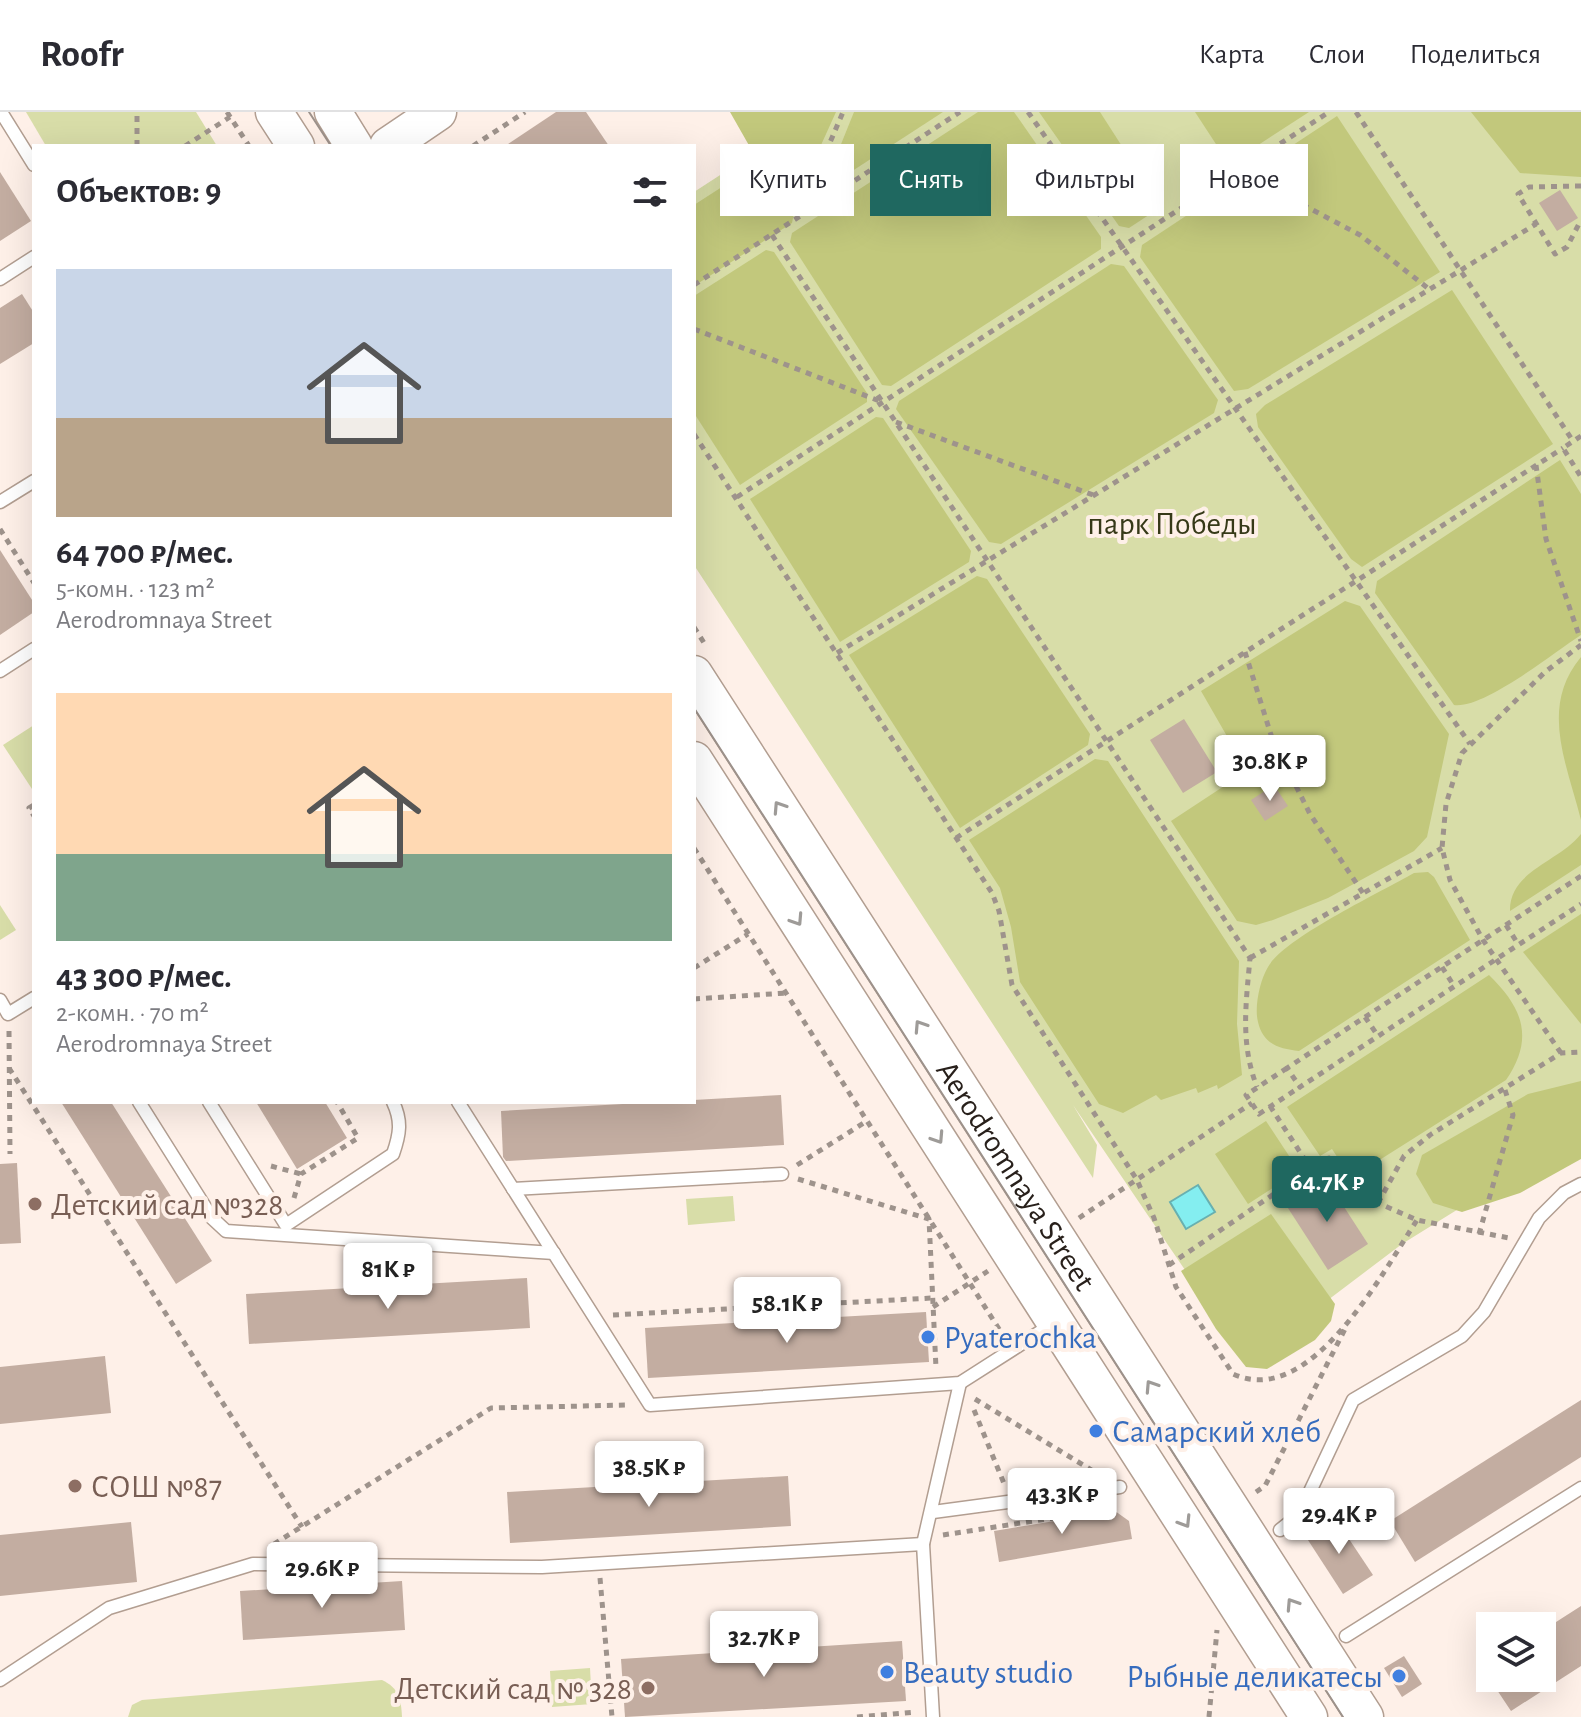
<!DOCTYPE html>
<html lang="ru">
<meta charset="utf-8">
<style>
:root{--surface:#fff;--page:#f7f7f7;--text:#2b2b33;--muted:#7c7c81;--line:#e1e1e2;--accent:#1f6860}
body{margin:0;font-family:"Alegreya Sans",sans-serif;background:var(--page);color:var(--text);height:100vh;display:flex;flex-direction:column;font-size:30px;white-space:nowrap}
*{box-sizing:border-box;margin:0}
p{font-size:26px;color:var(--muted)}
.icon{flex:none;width:44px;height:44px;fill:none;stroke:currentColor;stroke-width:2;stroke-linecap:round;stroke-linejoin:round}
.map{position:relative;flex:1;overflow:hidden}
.drawer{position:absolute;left:32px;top:32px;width:664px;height:960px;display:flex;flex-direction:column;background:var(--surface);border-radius:0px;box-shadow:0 8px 32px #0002}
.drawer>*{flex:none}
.guide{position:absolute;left:720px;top:32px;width:740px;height:72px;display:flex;gap:16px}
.tools{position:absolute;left:1476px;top:1500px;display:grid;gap:16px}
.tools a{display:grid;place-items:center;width:80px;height:80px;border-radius:0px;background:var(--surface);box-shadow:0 8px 32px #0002;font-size:40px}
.price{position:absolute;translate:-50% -68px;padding:0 18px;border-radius:8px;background:#fff;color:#222;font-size:26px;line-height:52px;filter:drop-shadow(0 2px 4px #0008)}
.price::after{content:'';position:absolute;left:50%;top:48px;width:24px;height:18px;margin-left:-12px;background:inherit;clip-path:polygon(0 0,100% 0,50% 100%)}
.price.current{background:var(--accent);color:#fff}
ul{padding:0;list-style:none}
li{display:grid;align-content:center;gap:16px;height:424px;padding:0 24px}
li span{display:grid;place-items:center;height:248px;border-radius:0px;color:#555}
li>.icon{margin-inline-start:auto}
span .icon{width:144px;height:144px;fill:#fffc;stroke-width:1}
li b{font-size:34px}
h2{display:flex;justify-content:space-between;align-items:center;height:96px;padding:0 24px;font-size:34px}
.tag{padding:0 28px;border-radius:0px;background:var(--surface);box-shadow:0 8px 32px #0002;font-size:28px;line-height:72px}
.tag.current{background:var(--accent);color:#fff}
header{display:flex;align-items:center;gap:48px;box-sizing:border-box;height:112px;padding:0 40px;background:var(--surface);border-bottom:2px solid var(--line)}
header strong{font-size:38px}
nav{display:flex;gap:44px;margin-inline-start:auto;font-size:28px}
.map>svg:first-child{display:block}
.green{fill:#d8dda8}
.forest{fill:#c2c87c}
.water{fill:#84eef0;stroke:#68b0b0;stroke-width:2}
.building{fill:#c3ada1}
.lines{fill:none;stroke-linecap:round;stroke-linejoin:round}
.service-casing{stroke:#b29e91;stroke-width:15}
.secondary-casing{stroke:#b29e91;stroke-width:39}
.path{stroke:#9e938c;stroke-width:5;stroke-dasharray:6 6;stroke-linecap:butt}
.service{stroke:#fff;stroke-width:12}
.secondary{stroke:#fff;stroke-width:36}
.tram{stroke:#9d928b;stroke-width:2}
.oneway{stroke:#9e9b98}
.education-dot{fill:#8d6e63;stroke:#fef0e8;stroke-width:3}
.shop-dot{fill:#3f7fe0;stroke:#fef0e8;stroke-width:3}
.labels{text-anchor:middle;stroke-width:8;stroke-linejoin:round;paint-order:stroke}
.park-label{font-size:32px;fill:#363918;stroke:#fef0e8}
.street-label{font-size:32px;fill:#28201b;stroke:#fef0e8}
.education-label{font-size:32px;fill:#785e54;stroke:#fef0e8;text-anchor:start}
.shop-label{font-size:32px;fill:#366cbe;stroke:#fef0e8;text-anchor:start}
</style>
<header>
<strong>Roofr</strong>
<nav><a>Карта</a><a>Слои</a><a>Поделиться</a></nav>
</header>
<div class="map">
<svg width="1581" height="1605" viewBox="0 0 1581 1605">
<rect width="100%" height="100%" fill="#fef0e8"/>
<g class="green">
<polygon points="26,0 196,0 217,34 46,34"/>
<polygon points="764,0 1581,0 1581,1021 1402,1132 1324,1191 1221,1211 1073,993 1097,1033 1093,1066 694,453 694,80 780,24"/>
<polygon points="34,613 34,680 3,633"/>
<polygon points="0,793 16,818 0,828"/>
<polygon points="733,1084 735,1109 688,1113 686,1087"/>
<polygon points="590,1556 592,1592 552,1595 550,1559"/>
<path d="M382,1568C399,1576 401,1587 402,1605H128L132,1593L142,1588Z"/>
</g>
<g class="forest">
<polygon points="730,0 836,0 797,86 792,111 694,174 694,93 759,51"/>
<polygon points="854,0 943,0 843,65 834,65 831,57"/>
<polygon points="978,0 1014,0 1101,125 1101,137 891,274 882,273 790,130 792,121"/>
<polygon points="1039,0 1100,0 1161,95 1129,116 1119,114"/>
<polygon points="1195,0 1309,0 1229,52"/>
<polygon points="1471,0 1581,0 1581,65 1520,61"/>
<polygon points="1337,4 1440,160 1248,277 1234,279 1140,145 1142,133"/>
<polygon points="766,138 774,140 867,281 867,290 740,373 694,301 694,184"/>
<polygon points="1111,152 1124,154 1218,288 1214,301 1001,432 989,430 896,297 899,289"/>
<polygon points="1452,178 1553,332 1362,455 1351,447 1258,315 1256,302 1265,293"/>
<polygon points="876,305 883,306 971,439 969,450 840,530 750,387"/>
<path d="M1560,348L1581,382V523C1553,541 1484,597 1454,593L1375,481L1377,469Z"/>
<polygon points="977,464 987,467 1090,622 1088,633 960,716 849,543"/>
<polygon points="1345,489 1360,494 1449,622 1427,725 1414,739 1328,786 1273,808 1256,813 1237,809 1171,709 1247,659 1201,579"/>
<path d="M1581,545V708C1567,652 1539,595 1581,545Z"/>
<polygon points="1095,647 1108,649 1239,849 1237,912 1242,963 1218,977 1217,973 1198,981 1196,976 1161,988 1156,983 1123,1001 1099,992 1020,870 1011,815 1000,776 969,728"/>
<path d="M1581,722V753L1510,799C1509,759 1559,750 1581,722Z"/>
<path d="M1428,760L1434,765L1470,828L1299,939C1279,937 1263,932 1258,910C1254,895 1260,868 1268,855C1284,826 1381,780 1414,761Z"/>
<polygon points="1581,802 1581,912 1523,840"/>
<path d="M1489,863C1524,897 1534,927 1506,968L1351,1066L1332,1037L1320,1044L1287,995Z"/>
<polygon points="1581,969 1581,1047 1520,1081 1462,1100 1433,1091 1416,1062 1422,1043 1528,982"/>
<polygon points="1266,1009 1299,1059 1248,1092 1215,1042"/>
<polygon points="1271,1102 1335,1192 1331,1209 1315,1228 1267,1257 1246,1255 1216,1217 1181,1159"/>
</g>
<polygon class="water" points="1198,1073 1215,1100 1186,1117 1170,1090"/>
<g class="building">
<polygon points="556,0 586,0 609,34 505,34"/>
<polygon points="0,60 31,109 0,129"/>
<polygon points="1560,78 1578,106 1557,119 1539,91"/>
<polygon points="22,182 34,201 34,231 0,252 0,196"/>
<polygon points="0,438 34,491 34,500 0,523"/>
<polygon points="1184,607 1217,660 1183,681 1150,628"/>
<polygon points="1274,673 1288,694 1265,709 1251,688"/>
<polygon points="781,983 784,1033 506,1049 503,1045 501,999"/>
<polygon points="61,990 111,990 212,1149 176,1172"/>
<polygon points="256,990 325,990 347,1026 297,1057"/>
<polygon points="17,1051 21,1131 0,1132 0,1052"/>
<polygon points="1326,1067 1368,1132 1328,1158 1286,1093"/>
<polygon points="527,1166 530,1216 249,1232 246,1182"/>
<polygon points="926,1200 929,1250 648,1266 645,1216"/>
<polygon points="105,1244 111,1301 0,1312 0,1255"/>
<polygon points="1581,1288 1581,1345 1415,1450 1390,1409"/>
<polygon points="788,1364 791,1414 510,1431 507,1380"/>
<polygon points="1115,1399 1129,1409 1132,1427 999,1450 994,1419"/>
<polygon points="1335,1406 1373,1463 1343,1482 1306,1425"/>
<polygon points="131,1410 137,1470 0,1484 0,1423"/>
<polygon points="402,1469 405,1518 243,1528 240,1479"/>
<polygon points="1581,1494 1581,1554 1511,1599 1489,1566 1542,1566 1542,1519"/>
<polygon points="902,1529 906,1589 625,1605 621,1547"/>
<polygon points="1404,1544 1422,1572 1402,1585 1384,1556"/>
</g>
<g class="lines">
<defs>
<g id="service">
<polyline points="1,0 34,53"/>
<polyline points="0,167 34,145"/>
<polyline points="0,390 34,369"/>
<polyline points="0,559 34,537"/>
<polyline points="0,888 8,902 34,886"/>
<polyline points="139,990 212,1106 226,1119 554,1141"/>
<path d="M209,990L286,1113L393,1042C400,1022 402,1009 393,990"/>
<polyline points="458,990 650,1293 960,1271 1054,1211"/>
<polyline points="513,1077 782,1062"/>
<polyline points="933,1400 1120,1375"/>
<polyline points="1280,1418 1299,1403 1353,1288 1462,1224 1484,1200 1539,1106 1564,1081 1581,1072"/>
<polyline points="1346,1524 1581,1376"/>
<polyline points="0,1568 109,1496 253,1452 542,1455 923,1432"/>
<polyline points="933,1605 923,1432 960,1271"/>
</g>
<g id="secondary">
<polyline points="274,0 296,34"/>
<polyline points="333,0 354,34"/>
<polyline points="388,34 438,0"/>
<path id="s1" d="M694,562L1365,1605"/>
<polyline points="694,648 1309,1605"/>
</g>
</defs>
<use href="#service" class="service-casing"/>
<use href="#secondary" class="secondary-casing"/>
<g class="path">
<polyline points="227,0 249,34"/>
<polyline points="1028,0 1470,632"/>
<polyline points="1356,0 1573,329"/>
<polyline points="137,34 137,0"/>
<polyline points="185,34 230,5"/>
<polyline points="473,34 525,0"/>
<polyline points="1239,59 1360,123 1429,177"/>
<polyline points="1581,74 1529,75 1518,82 1555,142 1567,135 1581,108"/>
<polyline points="816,94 808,82 843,0"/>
<path d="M772,123L1250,846C1246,892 1240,931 1257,975"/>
<polyline points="694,173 960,0"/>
<polyline points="694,217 882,290"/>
<polyline points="896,310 1093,383"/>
<path d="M694,322L992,781L999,799L1012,873L1137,1068L1154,1106L1176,1175L1233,1262C1311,1298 1384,1158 1417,1108"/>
<polyline points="1581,324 1563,336 1581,365"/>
<polyline points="1536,353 1546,427 1581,529"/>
<polyline points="737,385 1329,0"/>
<polyline points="0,417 34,471"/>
<polyline points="694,515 706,534"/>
<polyline points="1245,540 1272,626 1310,702 1363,781"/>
<polyline points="837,541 1536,112"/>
<polyline points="34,693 29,696 34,704"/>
<polyline points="956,726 1563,336"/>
<polyline points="694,736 1004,1225"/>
<polyline points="1581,764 1287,956 1300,975 1581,792"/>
<polyline points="1506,813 1518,832"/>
<polyline points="1250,846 1442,736"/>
<polyline points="1442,855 1454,874"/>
<polyline points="694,856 748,822"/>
<polyline points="694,887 786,881"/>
<polyline points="1365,905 1378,924"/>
<polyline points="9,919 10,1042"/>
<polyline points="1561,941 1483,828 1450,768 1442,736 1446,692 1462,641 1545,560 1581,533"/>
<polyline points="9,956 302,1415"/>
<polyline points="1287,956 1246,983 1259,1002 1300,975"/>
<polyline points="1270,994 1311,1057 1329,1046 1359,1093 1378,1091 1417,1108 1509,1126"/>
<polyline points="797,1053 867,1009"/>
<polyline points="271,1054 301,1062"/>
<polyline points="798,1067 929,1107 936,1256"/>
<polyline points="294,1086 301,1062 358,1026 337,990"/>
<polyline points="1378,1091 1404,1044 1430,1023 1561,941 1581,940"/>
<polyline points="1079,1106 1252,991"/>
<polyline points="1479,1122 1513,1003 1505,978"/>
<polyline points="1169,1153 1311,1057"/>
<polyline points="933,1195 988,1159"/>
<polyline points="613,1203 932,1186"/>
<polyline points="975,1287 1093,1359"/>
<polyline points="974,1298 1005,1374"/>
<polyline points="1256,1380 1265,1374 1345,1217"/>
<polyline points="943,1423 1060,1405"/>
<polyline points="274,1432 491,1296 629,1293"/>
<polyline points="600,1466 612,1605"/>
<polyline points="857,1605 916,1600"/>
<polyline points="1209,1605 1217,1518"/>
</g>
<use href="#service" class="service"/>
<use href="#secondary" class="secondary"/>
<g class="tram">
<polyline points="309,0 331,34"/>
<polyline points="694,596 1343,1605"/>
</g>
</g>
<defs><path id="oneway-chevron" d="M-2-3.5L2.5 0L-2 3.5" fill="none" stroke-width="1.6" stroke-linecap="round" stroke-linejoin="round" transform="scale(2)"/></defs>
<g class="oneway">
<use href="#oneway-chevron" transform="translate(779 695) rotate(-123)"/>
<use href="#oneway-chevron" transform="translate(797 808) rotate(57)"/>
<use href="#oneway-chevron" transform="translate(920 914) rotate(-123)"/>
<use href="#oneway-chevron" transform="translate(938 1026) rotate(57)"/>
<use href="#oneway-chevron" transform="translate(1151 1274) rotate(-123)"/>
<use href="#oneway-chevron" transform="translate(1185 1410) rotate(58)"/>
<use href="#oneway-chevron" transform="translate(1292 1492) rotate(-123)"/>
</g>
<g class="education-dot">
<circle cx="35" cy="1092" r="8"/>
<circle cx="75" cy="1374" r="8"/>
<circle cx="648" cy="1576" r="8"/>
</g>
<g class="shop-dot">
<circle cx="928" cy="1225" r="8"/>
<circle cx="1096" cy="1319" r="8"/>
<circle cx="887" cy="1560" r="8"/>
<circle cx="1399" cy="1564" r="8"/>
</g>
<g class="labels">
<g class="park-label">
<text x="1172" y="422">парк Победы</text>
</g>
<g class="street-label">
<text dy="11" stroke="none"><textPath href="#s1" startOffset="596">Aerodromnaya Street</textPath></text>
</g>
<g class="education-label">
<text x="51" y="1103">Детский сад №328</text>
<text x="91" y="1385">СОШ №87</text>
<text x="632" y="1587" text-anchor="end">Детский сад № 328</text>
</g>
<g class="shop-label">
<text x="944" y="1236">Pyaterochka</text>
<text x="1112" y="1330">Самарский хлеб</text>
<text x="903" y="1571">Beauty studio</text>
<text x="1383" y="1575" text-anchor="end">Рыбные деликатесы</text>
</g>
</g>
</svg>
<div class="tools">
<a><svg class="icon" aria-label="layers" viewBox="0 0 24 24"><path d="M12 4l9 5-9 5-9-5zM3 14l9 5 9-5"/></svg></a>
</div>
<b class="price" style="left:1270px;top:691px">30.8K ₽</b>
<b class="price current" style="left:1327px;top:1112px">64.7K ₽</b>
<b class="price" style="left:388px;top:1199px">81K ₽</b>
<b class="price" style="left:787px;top:1233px">58.1K ₽</b>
<b class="price" style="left:649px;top:1397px">38.5K ₽</b>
<b class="price" style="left:1062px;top:1424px">43.3K ₽</b>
<b class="price" style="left:1339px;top:1444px">29.4K ₽</b>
<b class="price" style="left:322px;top:1498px">29.6K ₽</b>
<b class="price" style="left:764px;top:1567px">32.7K ₽</b>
<div class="guide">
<a class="tag">Купить</a>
<a class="tag current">Снять</a>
<a class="tag">Фильтры</a>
<a class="tag">Новое</a>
</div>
<section class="drawer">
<h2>Объектов: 9<svg class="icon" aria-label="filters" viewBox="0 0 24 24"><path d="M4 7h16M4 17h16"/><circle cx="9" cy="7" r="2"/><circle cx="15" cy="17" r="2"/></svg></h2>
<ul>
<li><span style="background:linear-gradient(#c9d6e8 60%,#b9a48a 0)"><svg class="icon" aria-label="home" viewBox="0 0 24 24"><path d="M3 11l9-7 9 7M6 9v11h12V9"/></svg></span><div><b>64 700 ₽/мес.</b><p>5-комн. · 123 m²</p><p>Aerodromnaya Street</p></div></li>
<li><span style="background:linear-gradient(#ffd9b3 65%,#7fa58c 0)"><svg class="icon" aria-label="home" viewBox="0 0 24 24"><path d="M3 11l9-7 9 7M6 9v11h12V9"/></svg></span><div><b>43 300 ₽/мес.</b><p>2-комн. · 70 m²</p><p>Aerodromnaya Street</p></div></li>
</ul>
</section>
</div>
